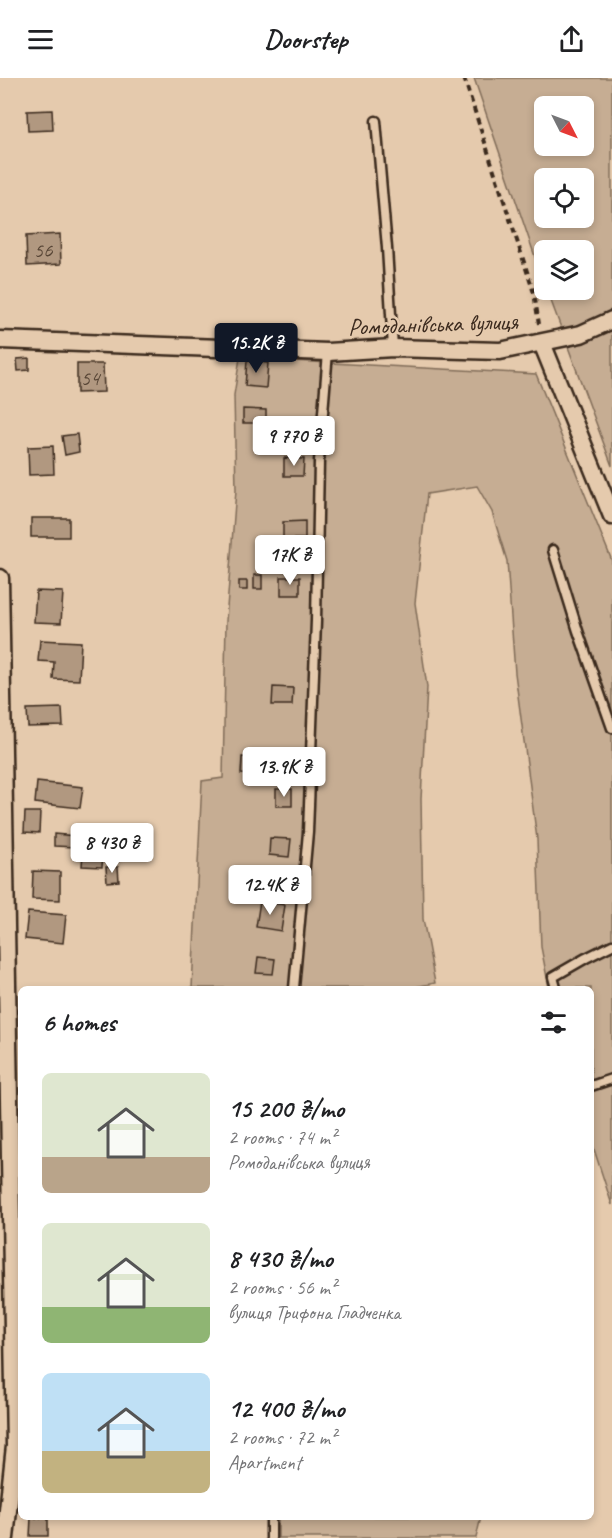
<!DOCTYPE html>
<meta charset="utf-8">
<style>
:root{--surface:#fff;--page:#f2f2f2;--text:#202124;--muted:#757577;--accent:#111827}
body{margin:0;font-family:Caveat,sans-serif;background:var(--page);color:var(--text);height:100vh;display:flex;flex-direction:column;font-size:22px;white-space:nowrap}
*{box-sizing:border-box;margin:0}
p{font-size:20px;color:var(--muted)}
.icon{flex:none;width:33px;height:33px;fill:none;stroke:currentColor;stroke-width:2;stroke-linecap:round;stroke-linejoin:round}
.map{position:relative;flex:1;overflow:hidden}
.panel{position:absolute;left:18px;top:908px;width:576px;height:534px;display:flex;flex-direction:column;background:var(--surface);border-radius:9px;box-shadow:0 3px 9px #0003}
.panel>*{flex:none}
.needle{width:39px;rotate:132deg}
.buttons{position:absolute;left:534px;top:18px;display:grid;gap:12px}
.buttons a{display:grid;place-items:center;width:60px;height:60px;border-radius:9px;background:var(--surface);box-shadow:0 3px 9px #0003;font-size:30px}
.price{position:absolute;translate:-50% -51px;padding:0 14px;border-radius:6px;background:#fff;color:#222;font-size:20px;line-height:39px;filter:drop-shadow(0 2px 3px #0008)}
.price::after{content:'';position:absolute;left:50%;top:36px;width:18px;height:14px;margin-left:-9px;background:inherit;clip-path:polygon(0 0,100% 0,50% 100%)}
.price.selected{background:var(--accent);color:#fff}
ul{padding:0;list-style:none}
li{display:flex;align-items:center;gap:18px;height:150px;padding:0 24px}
li span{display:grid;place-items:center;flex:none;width:168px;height:120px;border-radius:9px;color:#555}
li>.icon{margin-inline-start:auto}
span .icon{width:72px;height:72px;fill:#fffc;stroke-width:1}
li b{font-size:26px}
h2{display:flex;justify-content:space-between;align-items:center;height:72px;padding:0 24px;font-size:26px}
header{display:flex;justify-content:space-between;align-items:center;height:78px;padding:0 24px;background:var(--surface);font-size:27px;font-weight:700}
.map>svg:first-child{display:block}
.green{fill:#c6ad93;stroke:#806c58;stroke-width:1.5;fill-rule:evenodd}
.building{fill:#b19880;stroke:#3b2a1e;stroke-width:1.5}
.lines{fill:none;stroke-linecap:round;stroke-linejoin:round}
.service-casing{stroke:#3b2a1e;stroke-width:13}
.minor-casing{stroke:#3b2a1e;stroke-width:21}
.path{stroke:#3b2a1e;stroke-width:4;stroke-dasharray:6 4.5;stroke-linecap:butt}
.service{stroke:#e5caad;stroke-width:8}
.minor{stroke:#e5caad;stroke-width:16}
.labels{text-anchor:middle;stroke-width:5;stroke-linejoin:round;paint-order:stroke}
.number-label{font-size:21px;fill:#584636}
.street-label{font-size:24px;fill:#3b2a1e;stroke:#e5caad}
</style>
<header><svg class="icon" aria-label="menu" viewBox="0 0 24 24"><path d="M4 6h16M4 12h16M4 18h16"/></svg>Doorstep<svg class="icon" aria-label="share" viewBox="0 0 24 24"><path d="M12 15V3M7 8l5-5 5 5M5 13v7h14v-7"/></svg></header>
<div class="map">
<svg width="612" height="1460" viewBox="0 0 612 1460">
<rect width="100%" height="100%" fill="#e5caad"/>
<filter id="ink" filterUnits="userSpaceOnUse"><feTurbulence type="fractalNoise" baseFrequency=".0167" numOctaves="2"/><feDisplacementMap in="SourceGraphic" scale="12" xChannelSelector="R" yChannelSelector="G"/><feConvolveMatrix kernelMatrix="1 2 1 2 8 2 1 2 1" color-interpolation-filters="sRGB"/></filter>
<g filter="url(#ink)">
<g class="green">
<path d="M474,0H612V388L547,212H584V172H544V205ZM544,28H584V68H544ZM544,100H584V140H544Z"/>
<polygon points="240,280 536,296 612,483 612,1127 591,1062 591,910 549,910 541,869 537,761 515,595 507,483 492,434 477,408 427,416 415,525 427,609 421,721 423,841 435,905 410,910 192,910 202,703 223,700 226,543 236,412 234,317"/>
<polygon points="278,1439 278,1438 481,1439 476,1460 278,1460"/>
</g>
<g class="building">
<polygon points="52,32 53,52 28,53 27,33"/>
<polygon points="60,156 61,186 27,188 26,158"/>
<polygon points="29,280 29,292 18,293 17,281"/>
<polygon points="247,283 268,285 266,310 245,308"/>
<polygon points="77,286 103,286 104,314 77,315"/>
<polygon points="243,331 266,332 266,345 243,345"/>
<polygon points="77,356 79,374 65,377 62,358"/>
<polygon points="53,368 54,396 29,397 28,369"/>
<polygon points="284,380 304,381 303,398 284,398"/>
<rect x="31" y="440" width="38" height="19"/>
<polygon points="305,443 305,461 283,461 283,444"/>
<rect x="254" y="497" width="8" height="14"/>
<rect x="281" y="499" width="19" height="18"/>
<rect x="239" y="503" width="8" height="9"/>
<polygon points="36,513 63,514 61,545 34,544"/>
<polygon points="40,562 81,564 79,602 53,601 54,584 38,583"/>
<polygon points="273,609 293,610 292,627 272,627"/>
<polygon points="62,630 63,648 28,649 27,631"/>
<polygon points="242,679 265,680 264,697 241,696"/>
<polygon points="37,704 83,709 80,730 35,725"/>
<rect x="276" y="711" width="16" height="17"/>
<polygon points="25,734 40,734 39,755 24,754"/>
<polygon points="54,756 76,758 75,769 54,768"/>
<polygon points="270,760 291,761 289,779 269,777"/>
<polygon points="83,775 103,775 102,789 82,788"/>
<polygon points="106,789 118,789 119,803 107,804"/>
<polygon points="33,793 60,794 60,822 32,821"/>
<polygon points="260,823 285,827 281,853 256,849"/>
<polygon points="28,834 66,837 63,865 25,861"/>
<polygon points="258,879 275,881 273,896 256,895"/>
<polygon points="31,1440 48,1440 48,1458 30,1458"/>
</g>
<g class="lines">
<defs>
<g id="service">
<polyline points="376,43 387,170 393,270"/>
<polyline points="553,472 578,553 612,650"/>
<polyline points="294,910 308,754 316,543 319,383 328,274"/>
<polyline points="556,910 553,899 586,880 612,867"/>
<polyline points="591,1008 612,1001"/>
<polyline points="271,1438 271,1460"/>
</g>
<g id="minor">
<polyline points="0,262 328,274 393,270 500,273 581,256 612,242"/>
<polyline points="542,265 612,438"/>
<polyline points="0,500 15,1368 5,1460"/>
</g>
</defs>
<use href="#service" class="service-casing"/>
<use href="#minor" class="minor-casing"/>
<polyline class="path" points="464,0 534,215 539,246"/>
<use href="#service" class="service"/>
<use href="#minor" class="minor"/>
</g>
</g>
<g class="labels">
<g class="number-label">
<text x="43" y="179">56</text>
<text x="90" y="307">54</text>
</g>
<g class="street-label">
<text transform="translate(433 246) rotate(-2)" y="8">Ромоданівська вулиця</text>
</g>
</g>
</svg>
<div class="buttons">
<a><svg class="needle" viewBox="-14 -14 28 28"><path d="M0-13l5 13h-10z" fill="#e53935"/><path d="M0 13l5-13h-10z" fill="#757577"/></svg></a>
<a><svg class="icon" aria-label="locate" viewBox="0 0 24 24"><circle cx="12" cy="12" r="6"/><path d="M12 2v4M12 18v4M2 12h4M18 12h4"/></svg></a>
<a><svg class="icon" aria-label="layers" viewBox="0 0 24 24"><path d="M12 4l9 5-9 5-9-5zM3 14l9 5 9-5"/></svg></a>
</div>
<b class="price selected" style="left:256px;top:296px">15.2K ₴</b>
<b class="price" style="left:294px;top:389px">9 770 ₴</b>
<b class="price" style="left:290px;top:508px">17K ₴</b>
<b class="price" style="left:284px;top:720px">13.9K ₴</b>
<b class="price" style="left:112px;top:796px">8 430 ₴</b>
<b class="price" style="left:270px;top:838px">12.4K ₴</b>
<section class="panel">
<h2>6 homes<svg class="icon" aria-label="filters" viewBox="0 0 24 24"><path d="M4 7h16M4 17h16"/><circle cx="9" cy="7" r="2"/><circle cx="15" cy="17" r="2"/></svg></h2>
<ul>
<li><span style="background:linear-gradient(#dfe7d0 70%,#b9a48a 0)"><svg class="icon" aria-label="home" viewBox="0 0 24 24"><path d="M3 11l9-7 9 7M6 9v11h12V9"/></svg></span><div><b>15 200 ₴/mo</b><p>2 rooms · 74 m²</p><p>Ромоданівська вулиця</p></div></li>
<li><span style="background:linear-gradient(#dfe7d0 70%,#8fb573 0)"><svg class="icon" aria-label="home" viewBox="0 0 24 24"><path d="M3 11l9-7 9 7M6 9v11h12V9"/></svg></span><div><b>8 430 ₴/mo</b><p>2 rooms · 56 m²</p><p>вулиця Трифона Гладченка</p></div></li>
<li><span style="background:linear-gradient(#bfe0f5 65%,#c2b280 0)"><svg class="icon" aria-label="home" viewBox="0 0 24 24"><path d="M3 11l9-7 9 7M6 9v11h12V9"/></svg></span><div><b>12 400 ₴/mo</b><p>2 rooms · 72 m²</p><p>Apartment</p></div></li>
</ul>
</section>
</div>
